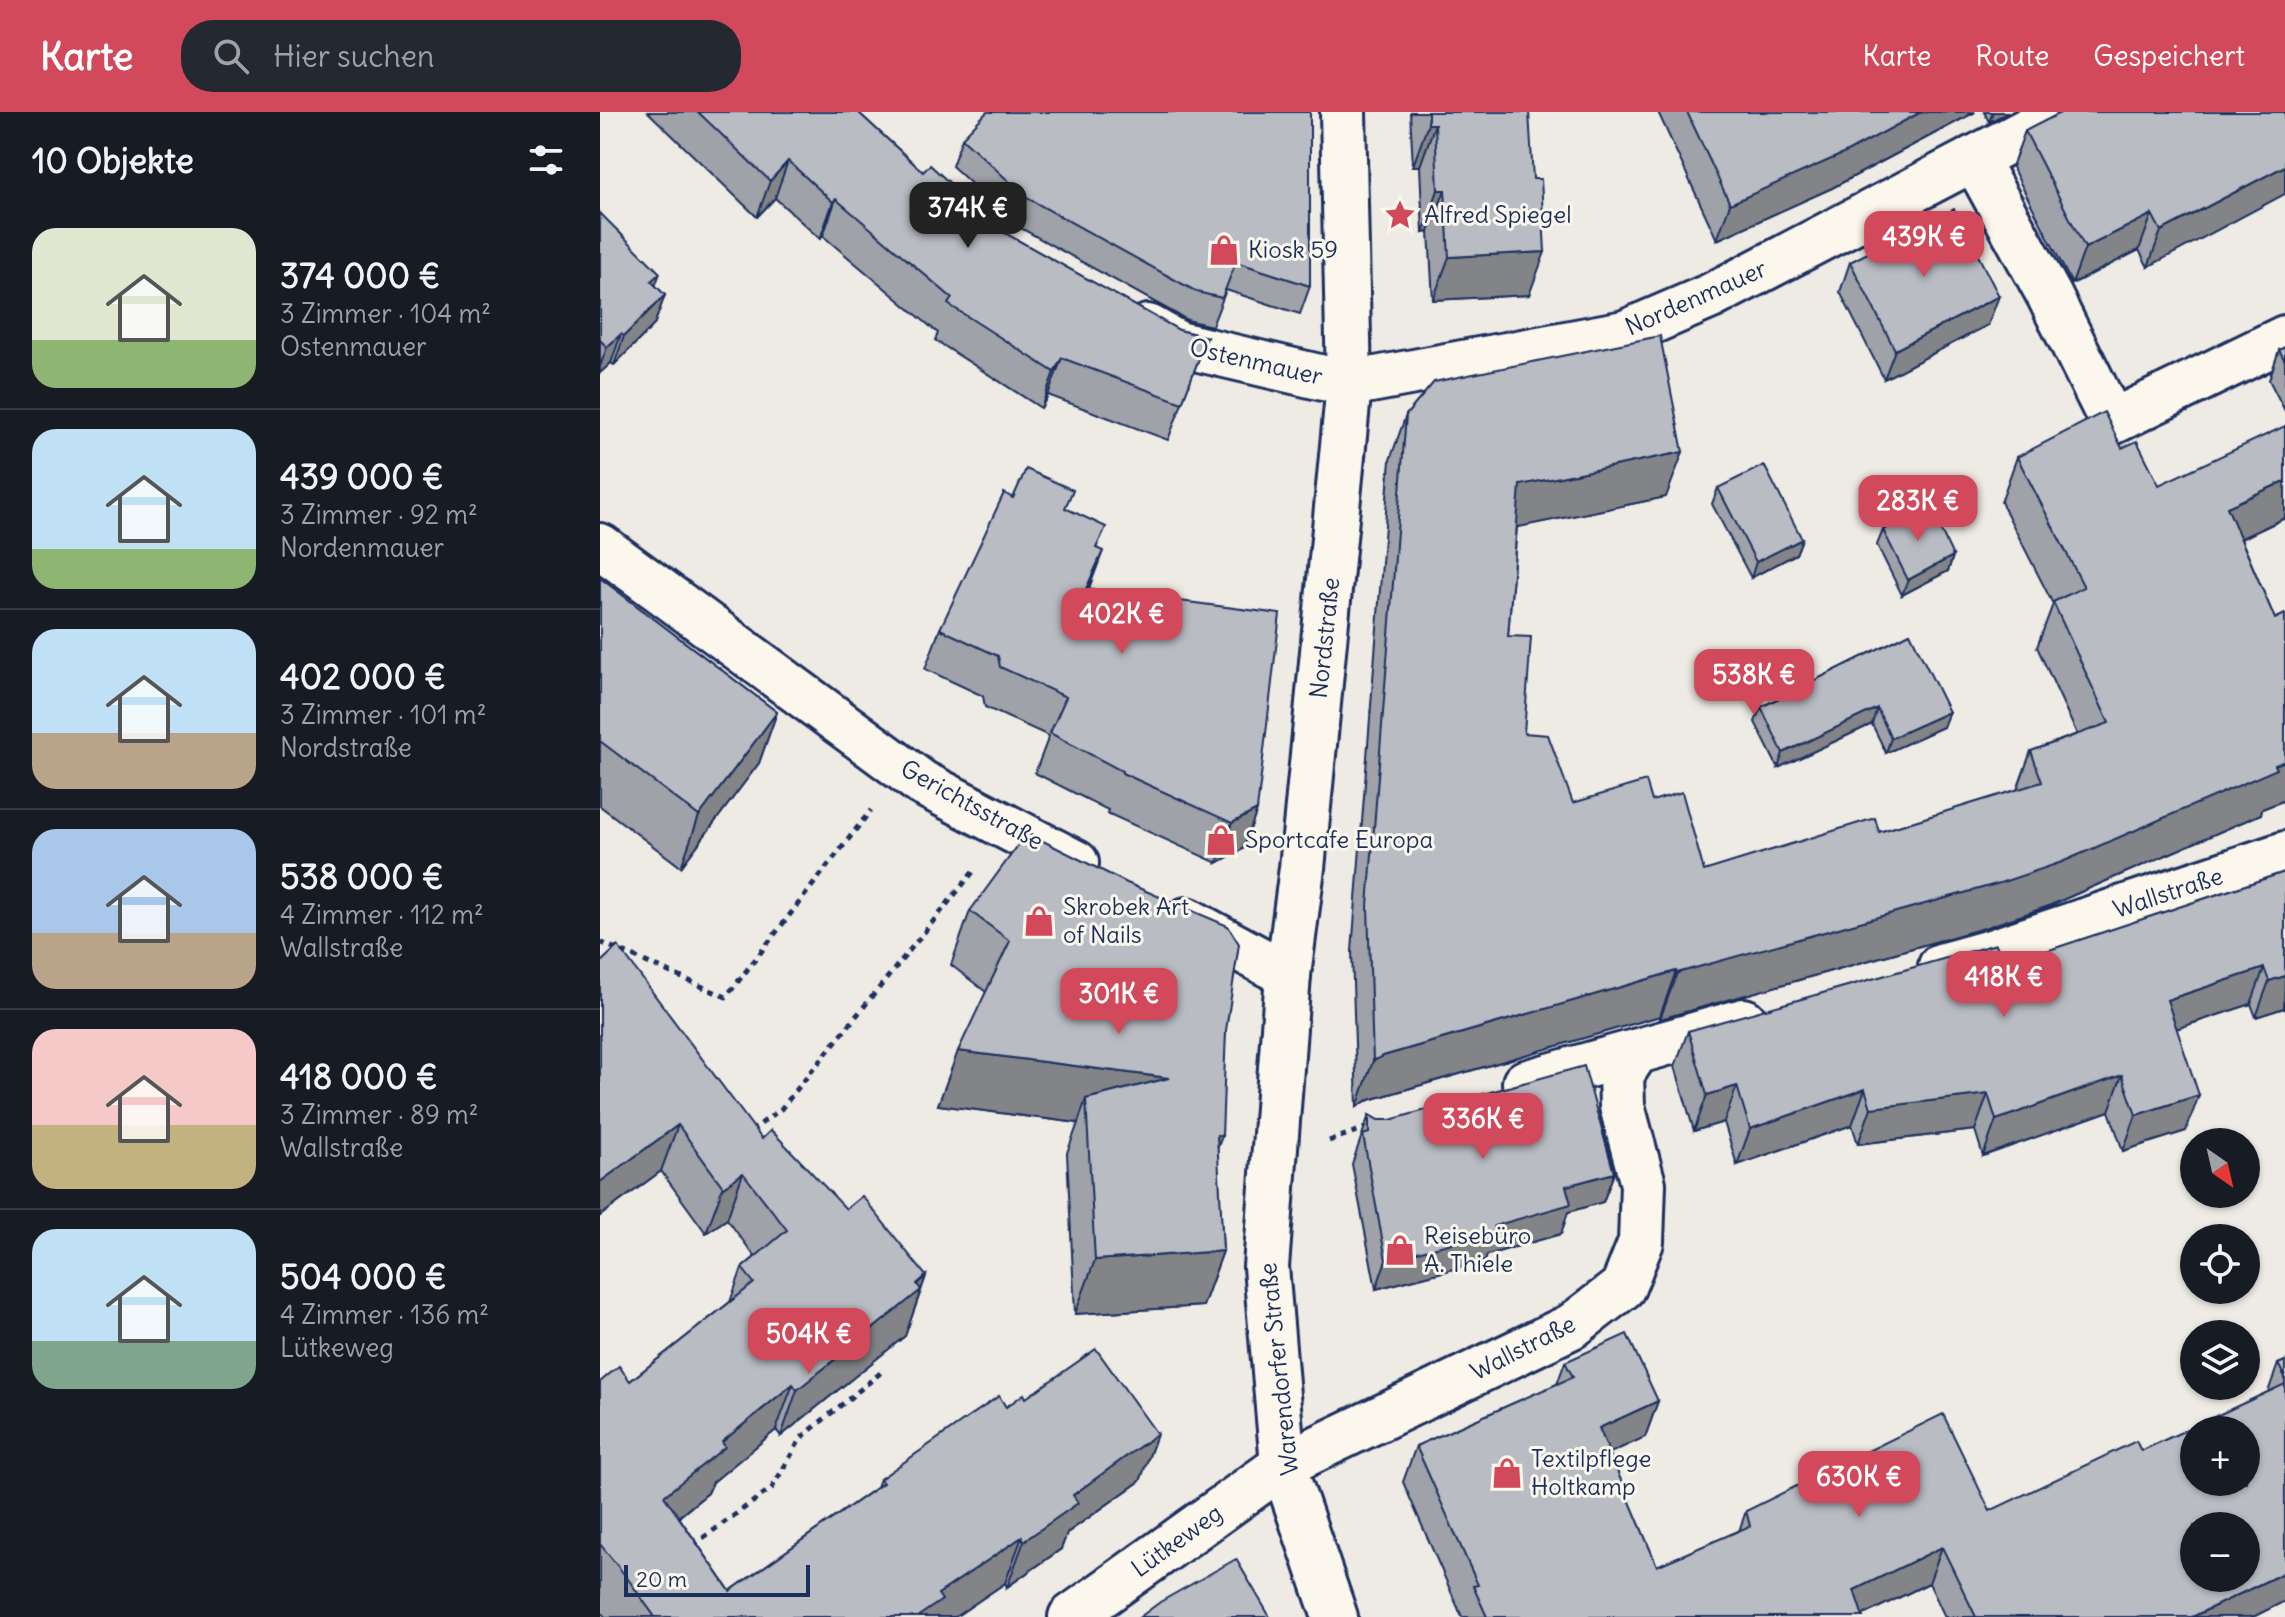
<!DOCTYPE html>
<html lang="de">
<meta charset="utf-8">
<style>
:root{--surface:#171b24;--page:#242831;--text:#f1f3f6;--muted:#9ea1a6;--line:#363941;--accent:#d1495b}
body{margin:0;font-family:Delius,sans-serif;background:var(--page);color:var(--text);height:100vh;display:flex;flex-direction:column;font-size:30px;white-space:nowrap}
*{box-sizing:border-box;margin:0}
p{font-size:26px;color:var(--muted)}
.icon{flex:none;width:44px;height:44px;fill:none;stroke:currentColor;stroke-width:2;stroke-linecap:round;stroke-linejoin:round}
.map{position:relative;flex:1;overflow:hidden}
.drawer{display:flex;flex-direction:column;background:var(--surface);width:600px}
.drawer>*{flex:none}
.needle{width:52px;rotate:146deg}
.fabs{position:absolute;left:1580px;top:1016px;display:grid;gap:16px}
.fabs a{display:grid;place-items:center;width:80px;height:80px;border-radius:50%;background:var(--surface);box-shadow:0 2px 6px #0004;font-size:40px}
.scale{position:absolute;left:24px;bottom:20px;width:186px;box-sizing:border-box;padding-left:8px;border:4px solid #1b2f5e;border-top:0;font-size:22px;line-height:28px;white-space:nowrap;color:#1b2f5e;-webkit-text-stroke:6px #fbf7ec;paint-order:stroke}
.price{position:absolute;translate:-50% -68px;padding:0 18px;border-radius:16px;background:var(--accent);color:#fff;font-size:26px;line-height:52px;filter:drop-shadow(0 2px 4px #0008)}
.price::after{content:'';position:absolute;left:50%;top:48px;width:24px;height:18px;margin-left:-12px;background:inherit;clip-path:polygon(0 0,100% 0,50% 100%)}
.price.active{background:#222;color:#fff}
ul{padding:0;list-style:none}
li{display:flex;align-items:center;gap:24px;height:200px;padding:0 32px}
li+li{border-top:2px solid var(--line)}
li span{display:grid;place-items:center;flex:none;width:224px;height:160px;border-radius:24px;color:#555}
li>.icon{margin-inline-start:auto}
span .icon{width:96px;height:96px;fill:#fffc;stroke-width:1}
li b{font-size:34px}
h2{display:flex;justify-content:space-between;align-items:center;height:96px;padding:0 32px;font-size:34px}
header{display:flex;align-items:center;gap:48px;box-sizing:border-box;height:112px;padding:0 40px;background:var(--accent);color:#fff}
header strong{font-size:38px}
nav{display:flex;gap:44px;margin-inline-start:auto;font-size:28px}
.search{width:560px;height:72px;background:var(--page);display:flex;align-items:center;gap:20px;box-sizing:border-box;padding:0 28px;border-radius:32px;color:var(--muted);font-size:30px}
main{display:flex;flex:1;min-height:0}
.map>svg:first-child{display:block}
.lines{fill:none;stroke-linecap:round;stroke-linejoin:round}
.street-casing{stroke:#1b2f5e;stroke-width:50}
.secondary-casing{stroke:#1b2f5e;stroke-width:50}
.path{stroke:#1b2f5e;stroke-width:5;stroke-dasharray:6 6;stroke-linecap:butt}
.street{stroke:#fbf7ec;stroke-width:44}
.secondary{stroke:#fbf7ec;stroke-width:44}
.wall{fill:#9fa2a8;stroke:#1b2f5e;stroke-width:2}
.shaded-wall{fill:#828488;stroke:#1b2f5e;stroke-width:2}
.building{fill:#b9bcc3;stroke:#1b2f5e;stroke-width:2;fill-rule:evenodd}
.labels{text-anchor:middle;stroke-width:6;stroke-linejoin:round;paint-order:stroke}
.poi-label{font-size:24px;fill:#1b2f5e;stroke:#fbf7ec;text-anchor:start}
.street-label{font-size:24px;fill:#1b2f5e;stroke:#fbf7ec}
</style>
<header>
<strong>Karte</strong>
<div class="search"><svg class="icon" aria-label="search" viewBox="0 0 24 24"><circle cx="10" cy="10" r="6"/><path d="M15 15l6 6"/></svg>Hier suchen</div>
<nav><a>Karte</a><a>Route</a><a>Gespeichert</a></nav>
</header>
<main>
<section class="drawer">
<h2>10 Objekte<svg class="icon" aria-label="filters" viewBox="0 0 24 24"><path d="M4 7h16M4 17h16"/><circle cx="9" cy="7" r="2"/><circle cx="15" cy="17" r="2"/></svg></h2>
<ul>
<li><span style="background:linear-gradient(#dfe7d0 70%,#8fb573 0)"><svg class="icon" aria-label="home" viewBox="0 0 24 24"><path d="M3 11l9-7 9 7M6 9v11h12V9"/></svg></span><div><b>374 000 €</b><p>3 Zimmer · 104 m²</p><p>Ostenmauer</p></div></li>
<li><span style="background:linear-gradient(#bfe0f5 75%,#8fb573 0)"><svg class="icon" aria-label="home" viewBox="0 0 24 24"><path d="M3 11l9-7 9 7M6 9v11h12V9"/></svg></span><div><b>439 000 €</b><p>3 Zimmer · 92 m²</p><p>Nordenmauer</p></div></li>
<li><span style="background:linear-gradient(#bfe0f5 65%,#b9a48a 0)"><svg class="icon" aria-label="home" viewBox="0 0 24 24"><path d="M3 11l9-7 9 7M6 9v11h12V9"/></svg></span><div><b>402 000 €</b><p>3 Zimmer · 101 m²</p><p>Nordstraße</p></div></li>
<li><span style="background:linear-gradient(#a9c7e8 65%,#b9a48a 0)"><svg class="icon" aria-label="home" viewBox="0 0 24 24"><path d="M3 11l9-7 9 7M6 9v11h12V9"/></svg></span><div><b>538 000 €</b><p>4 Zimmer · 112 m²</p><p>Wallstraße</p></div></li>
<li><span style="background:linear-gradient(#f6c9c9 60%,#c2b280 0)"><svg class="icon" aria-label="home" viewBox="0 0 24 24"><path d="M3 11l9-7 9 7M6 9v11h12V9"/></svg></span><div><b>418 000 €</b><p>3 Zimmer · 89 m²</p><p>Wallstraße</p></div></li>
<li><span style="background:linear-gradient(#bfe0f5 70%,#7fa58c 0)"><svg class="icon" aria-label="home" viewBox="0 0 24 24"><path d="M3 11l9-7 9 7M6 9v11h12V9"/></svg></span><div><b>504 000 €</b><p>4 Zimmer · 136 m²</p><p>Lütkeweg</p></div></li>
</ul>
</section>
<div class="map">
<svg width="1685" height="1505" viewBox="0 0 1685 1505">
<rect width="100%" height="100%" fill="#eeebe4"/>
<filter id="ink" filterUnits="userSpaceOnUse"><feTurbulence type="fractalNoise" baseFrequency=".0125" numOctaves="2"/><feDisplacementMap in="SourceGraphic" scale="16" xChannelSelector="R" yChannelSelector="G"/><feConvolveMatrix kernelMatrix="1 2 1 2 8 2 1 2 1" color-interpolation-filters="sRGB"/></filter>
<g filter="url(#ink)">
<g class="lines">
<defs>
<g id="street">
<polyline points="1374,46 1449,183 1512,310 1685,226"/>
<polyline points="548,215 578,232 749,272 1025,221 1111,184 1463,0"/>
<polyline points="1341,854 1391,840 1685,742"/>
<polyline points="688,863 702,756 749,272 743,0"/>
<polyline points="925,971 1144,909"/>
<polyline points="683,1353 972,1214 1023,1175 1041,1130 1043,1072 1022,994 1021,963 1036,940"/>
</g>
<g id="secondary">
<polyline points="0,434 322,671 476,751"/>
<polyline points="587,808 688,863 666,1155 683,1353 735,1505"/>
<polyline points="471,1505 683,1353"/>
</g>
</defs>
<use href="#street" class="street-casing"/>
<use href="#secondary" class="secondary-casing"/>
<g class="path">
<polyline points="0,830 126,885 271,698"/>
<polyline points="151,1019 181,997 373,760"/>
<polyline points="729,1029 768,1015"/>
<polyline points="93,1433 172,1376 201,1326 284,1258"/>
</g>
<use href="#street" class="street"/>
<use href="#secondary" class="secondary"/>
</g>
<g class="wall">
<polygon points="48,0 258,0 323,60 403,120 579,218 607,225 568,328 448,283 441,296 335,228 338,221 223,124 220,127 175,86 157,105"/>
<polygon points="810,0 929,0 929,183 833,188 829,120 823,121 820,54 813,54"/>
<polygon points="1058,0 1375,0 1232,76 1117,128"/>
<polygon points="1384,0 1409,0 1389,10"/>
<polygon points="1685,0 1548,155 1539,138 1472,172 1412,55 1425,19"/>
<polygon points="362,26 710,174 700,202 626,178 612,214 587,208 417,114 352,54"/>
<polygon points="0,101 55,174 65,183 54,213 14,253 11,251 0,261"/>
<polygon points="1250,150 1388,213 1284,267 1240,180"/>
<polygon points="1685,235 1685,299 1669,268 1679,238"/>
<polygon points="806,303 1066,385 917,415 908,524 924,621 973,691 1052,689 1104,759 1279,720 1417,678 1431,639 1477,622 1437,535 1453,492 1401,390 1417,345 1522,336 1559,373 1685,406 1641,427 1675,507 1685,502 1685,688 1662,697 1661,702 1446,795 1384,816 1060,907 1060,904 766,989 757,995 752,839 790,348"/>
<polygon points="1118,376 1202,427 1196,442 1151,466 1112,392"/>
<polygon points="413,386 466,397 498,437 489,477 657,698 643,737 617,751 507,701 508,698 435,661 449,624 385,595 383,584 325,557 340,517"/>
<polygon points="1283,418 1353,444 1348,459 1302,483 1277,433"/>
<polygon points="0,466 177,600 159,651 81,755 0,694"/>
<polygon points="1310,521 1343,615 1286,641 1272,612 1178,656 1155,610 1161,595"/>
<polygon points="1685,760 1685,898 1684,896 1656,905 1651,892 1576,917 1586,1019 1523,1039 1509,999 1383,1044 1375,1018 1258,1032 1252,1013 1137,1053 1124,1010 1094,1019 1075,954 1088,919 1404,853"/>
<polygon points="370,799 626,918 617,1037 623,1139 603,1194 475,1202 467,1041 478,1011 338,993 386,880 351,853"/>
<polygon points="0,851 162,1027 326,1164 305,1224 181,1324 176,1318 113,1370 108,1381 79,1405 130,1479 277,1375 280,1367 406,1295 426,1286 557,1322 540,1369 467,1421 461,1437 407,1475 405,1471 355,1505 5,1505 0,1499 0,1270 30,1269 130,1190 142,1156 155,1145 127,1107 106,1121 61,1059 0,1104"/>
<polygon points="769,1003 778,1008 1014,1061 1003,1090 968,1100 961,1122 887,1143 885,1149 776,1177 752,1052"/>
<polygon points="1685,1249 1685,1489 1653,1505 1345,1505 1329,1471 1263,1503 1263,1505 862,1505 803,1370 816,1334 957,1272 965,1250 1058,1289 1045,1325 1009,1341 1057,1454 1139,1419 1146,1399 1390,1399 1541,1339 1668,1280 1678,1252"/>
</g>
<g class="shaded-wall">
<polygon points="1321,0 1375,0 1232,76 1117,128 1130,92"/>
<polygon points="1393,0 1409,0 1389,10"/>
<polygon points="828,12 835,12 820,54 813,54"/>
<polygon points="188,49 175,86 157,105 170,69"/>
<polygon points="1685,54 1685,82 1548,155 1561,119"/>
<polygon points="838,78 845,78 829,120 823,121"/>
<polygon points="236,87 223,124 220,127 233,90"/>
<polygon points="1552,102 1539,138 1472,172 1485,136"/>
<polygon points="945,140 929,183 833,188 849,145"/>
<polygon points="60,161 49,191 51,169"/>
<polygon points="65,183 54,213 14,253 24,224"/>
<polygon points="1399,184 1388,213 1284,267 1295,238"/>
<polygon points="21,222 11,251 0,261 0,255 7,235"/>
<polygon points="462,246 448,283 441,296 454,260"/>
<polygon points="1083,340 1066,385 904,418 920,373"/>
<polygon points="1685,369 1685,406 1611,440 1627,395"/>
<polygon points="1202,427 1196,442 1151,466 1156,450"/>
<polygon points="503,439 488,479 486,477"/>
<polygon points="1353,444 1348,459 1302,483 1308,468"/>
<polygon points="1277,596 1272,612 1178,656 1183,641"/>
<polygon points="177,600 159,651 81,755 99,704"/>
<polygon points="1349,600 1343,615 1286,641 1291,626"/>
<polygon points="1685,649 1685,688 1662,697 1661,702 1446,795 1384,816 1060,907 1077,861"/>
<polygon points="657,698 643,737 617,751 632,711"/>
<polygon points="1664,856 1651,892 1554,924 1567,888"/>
<polygon points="1076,859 1060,904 766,989 757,995 773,949 783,944"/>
<polygon points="1685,864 1684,896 1656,905 1669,869"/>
<polygon points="358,939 569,966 486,987 478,1011 338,993"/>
<polygon points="1522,963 1509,999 1383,1044 1396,1008"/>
<polygon points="1137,974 1124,1010 1094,1019 1107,983"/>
<polygon points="1265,977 1252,1013 1137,1053 1150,1017"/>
<polygon points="1388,982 1375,1018 1258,1032 1271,996"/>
<polygon points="1599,983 1586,1019 1523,1039 1536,1003"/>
<polygon points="78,1013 61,1059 0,1104 0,1070"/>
<polygon points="617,1023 622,1024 602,1078"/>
<polygon points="143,1061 127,1107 106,1121 123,1075"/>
<polygon points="1014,1061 1003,1090 968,1100 961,1122 887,1143 885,1149 776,1177 786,1148 894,1114 966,1074"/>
<polygon points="623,1139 603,1194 475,1202 495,1148"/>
<polygon points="326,1164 305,1224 181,1324 197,1278"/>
<polygon points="193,1272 176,1318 113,1370 108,1381 47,1430 64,1384 122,1330"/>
<polygon points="1058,1289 1045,1325 986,1352 999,1316"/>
<polygon points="557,1322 540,1369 467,1421 461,1437 407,1475 424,1429 473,1383"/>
<polygon points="422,1425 405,1471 355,1505 317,1505 338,1482"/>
<polygon points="1342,1435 1329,1471 1259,1505 1254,1478"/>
<polygon points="1685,1460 1685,1489 1653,1505 1592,1505"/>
</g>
<g class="building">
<polygon points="98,0 258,0 323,60 330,53 403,120 579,218 607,225 582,291 462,246 454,260 348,192 352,186 236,87 233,90 188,49 170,69"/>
<polygon points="387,0 710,0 710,174 636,150 622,186 597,180 427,86 362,26"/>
<polygon points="828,0 929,0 933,67 941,67 945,140 849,145 845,78 838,78 835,12 828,12"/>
<polygon points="1087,0 1321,0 1245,41 1130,92"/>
<polygon points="1462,0 1685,0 1685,54 1561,119 1552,102 1485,136 1425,19"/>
<polygon points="1354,97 1399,184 1295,238 1250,150"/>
<polygon points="0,101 60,161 51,169 65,183 24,224 21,222 7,235 0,228"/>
<polygon points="1060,224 1083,340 920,373 908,524 931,525 924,621 948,623 973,691 1046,669 1052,689 1082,680 1104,759 1275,706 1279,720 1442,670 1431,639 1509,611 1453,490 1484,475 1417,345 1504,300 1522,336 1537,329 1559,373 1685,314 1685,369 1627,395 1675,507 1685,502 1685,649 1675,653 1677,657 1462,750 1400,771 1077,861 1076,859 783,944 773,949 768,794 806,303 834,270"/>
<polygon points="1685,235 1685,249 1679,238"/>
<polygon points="1164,353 1202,427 1156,450 1118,376"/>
<polygon points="426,357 473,378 465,396 506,415 496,436 503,439 486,477 680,502 657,698 632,711 522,661 522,659 450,621 466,585 400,555 398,544 340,517 404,381 413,386"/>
<polygon points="1329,394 1353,444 1308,468 1283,418"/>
<polygon points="0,466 177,600 99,704 0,629"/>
<polygon points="1310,521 1349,600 1291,626 1277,596 1183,641 1161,595"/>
<polygon points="427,721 527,771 628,814 639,832 626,918 622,1024 617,1023 623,1139 495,1148 486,987 569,966 358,939 410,829 370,799"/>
<polygon points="1685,760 1685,864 1669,869 1664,856 1567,888 1599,983 1536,1003 1522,963 1396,1008 1388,982 1271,996 1265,977 1150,1017 1137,974 1107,983 1088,919 1396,832 1404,853"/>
<polygon points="18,834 162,1027 171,1018 246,1097 262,1084 326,1164 317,1172 321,1178 197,1278 193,1272 122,1330 125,1335 64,1384 130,1479 283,1371 280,1367 399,1284 406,1295 424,1282 426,1286 496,1237 557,1322 473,1383 478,1391 424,1429 422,1425 338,1482 342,1488 317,1505 55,1505 28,1467 0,1432 0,1270 19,1254 30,1269 154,1171 142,1156 187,1118 143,1061 123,1075 78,1013 0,1070 0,851"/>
<polygon points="984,954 1014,1061 966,1074 971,1092 894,1114 895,1120 786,1148 763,1023 769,1021 769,1003 778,1008 790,1008"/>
<path d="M1027,1222L1058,1289L999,1316L1057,1454L1150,1414L1146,1399L1343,1302L1390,1399L1536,1329L1541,1339L1685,1272V1460L1592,1505H1376L1342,1435L1254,1478L1263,1505H887L873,1474L878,1473L816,1334L973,1265L965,1250ZM1594,1318H1646V1370H1594ZM1594,1414H1646V1466H1594Z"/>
<polygon points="1685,1249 1685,1265 1678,1252"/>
<polygon points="636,1447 670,1505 540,1505 560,1490"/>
</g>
</g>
<defs>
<symbol id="sight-bare" viewBox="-9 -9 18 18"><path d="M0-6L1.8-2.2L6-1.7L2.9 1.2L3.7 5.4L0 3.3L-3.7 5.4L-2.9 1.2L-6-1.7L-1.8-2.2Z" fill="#d1495b" stroke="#fbf7ec" stroke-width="2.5" paint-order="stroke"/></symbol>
<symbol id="shop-bare" viewBox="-9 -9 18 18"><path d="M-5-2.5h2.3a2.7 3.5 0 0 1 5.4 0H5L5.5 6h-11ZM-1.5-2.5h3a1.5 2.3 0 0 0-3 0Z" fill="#d1495b" stroke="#fbf7ec" stroke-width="2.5" paint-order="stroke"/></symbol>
</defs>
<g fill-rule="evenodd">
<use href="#sight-bare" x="778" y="81" width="44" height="44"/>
<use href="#shop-bare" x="602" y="116" width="44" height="44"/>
<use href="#shop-bare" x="599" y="706" width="44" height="44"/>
<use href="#shop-bare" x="417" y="787" width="44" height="44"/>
<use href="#shop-bare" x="778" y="1116" width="44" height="44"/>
<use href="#shop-bare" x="885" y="1339" width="44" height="44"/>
</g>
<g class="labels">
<g class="poi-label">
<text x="824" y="111">Alfred Spiegel</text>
<text x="648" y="146">Kiosk 59</text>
<text x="645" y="736">Sportcafe Europa</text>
<text x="463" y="803">Skrobek Art<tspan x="463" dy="28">of Nails</tspan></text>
<text x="824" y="1132">Reisebüro<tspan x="824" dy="28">A. Thiele</tspan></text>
<text x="931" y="1355">Textilpflege<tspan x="931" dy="28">Holtkamp</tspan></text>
</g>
<g class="street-label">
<text transform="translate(1096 186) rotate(-24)" y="8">Nordenmauer</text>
<text transform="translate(656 250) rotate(13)" y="8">Ostenmauer</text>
<text transform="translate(725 526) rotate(-84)" y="8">Nordstraße</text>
<text transform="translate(372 693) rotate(29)" y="8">Gerichtsstraße</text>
<text transform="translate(1568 781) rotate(-18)" y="8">Wallstraße</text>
<text transform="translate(923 1236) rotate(-27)" y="8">Wallstraße</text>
<text transform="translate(679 1257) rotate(-96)" y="8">Warendorfer Straße</text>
<text transform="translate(577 1429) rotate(-36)" y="8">Lütkeweg</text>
</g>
</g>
</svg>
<div class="fabs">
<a><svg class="needle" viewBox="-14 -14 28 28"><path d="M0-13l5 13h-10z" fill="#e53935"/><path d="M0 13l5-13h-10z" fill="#9ea1a6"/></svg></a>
<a><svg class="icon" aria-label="locate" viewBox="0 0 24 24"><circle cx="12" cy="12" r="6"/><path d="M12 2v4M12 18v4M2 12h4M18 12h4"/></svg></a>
<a><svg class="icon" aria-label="layers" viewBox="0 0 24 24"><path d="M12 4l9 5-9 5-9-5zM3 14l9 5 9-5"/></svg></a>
<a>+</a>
<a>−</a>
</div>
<div class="scale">20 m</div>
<b class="price active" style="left:368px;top:138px">374K €</b>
<b class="price" style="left:1324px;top:167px">439K €</b>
<b class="price" style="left:1318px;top:431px">283K €</b>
<b class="price" style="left:522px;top:544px">402K €</b>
<b class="price" style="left:1154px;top:605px">538K €</b>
<b class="price" style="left:1404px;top:907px">418K €</b>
<b class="price" style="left:519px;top:924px">301K €</b>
<b class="price" style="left:883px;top:1049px">336K €</b>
<b class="price" style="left:209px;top:1264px">504K €</b>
<b class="price" style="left:1259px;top:1407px">630K €</b>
</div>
</main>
